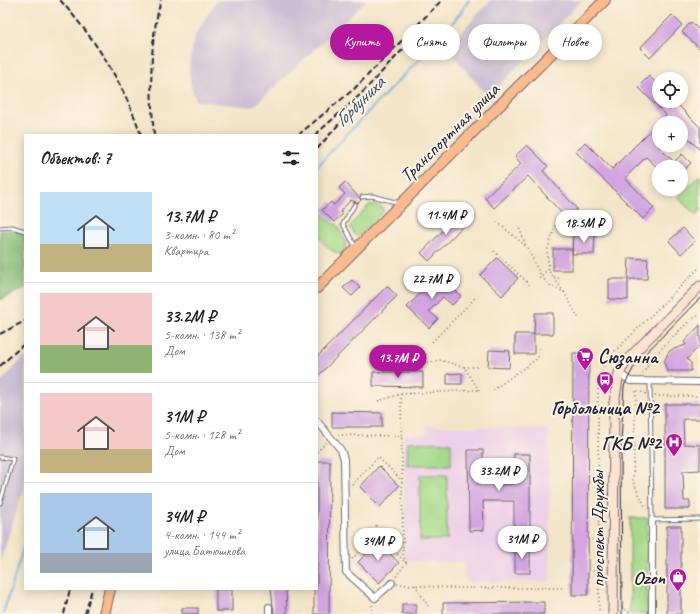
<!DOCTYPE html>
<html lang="ru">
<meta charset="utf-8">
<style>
:root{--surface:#fff;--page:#f6f6f6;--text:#222;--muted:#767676;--line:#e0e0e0;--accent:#b5179e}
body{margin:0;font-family:Caveat,sans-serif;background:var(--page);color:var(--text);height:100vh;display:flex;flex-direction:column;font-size:15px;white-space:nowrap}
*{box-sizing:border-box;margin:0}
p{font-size:13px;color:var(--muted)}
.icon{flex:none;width:22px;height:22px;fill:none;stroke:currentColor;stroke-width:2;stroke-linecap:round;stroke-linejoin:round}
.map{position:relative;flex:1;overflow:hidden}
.side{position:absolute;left:24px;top:134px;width:294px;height:456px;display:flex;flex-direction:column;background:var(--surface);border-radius:0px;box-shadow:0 2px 10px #0003}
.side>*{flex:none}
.guide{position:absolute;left:330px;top:24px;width:310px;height:36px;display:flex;gap:8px}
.fabs{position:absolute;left:652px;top:72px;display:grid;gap:8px}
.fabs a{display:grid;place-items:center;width:36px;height:36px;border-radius:50%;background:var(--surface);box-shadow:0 2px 10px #0003;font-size:20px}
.price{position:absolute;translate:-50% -34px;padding:0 9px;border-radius:14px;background:#fff;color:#222;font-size:13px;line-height:26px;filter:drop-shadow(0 1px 2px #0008)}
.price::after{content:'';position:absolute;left:50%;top:24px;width:12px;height:9px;margin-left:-6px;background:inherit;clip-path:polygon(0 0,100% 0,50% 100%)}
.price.selected{background:var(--accent);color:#fff}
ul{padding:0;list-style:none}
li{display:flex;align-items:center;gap:12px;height:100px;padding:0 16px}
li+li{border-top:1px solid var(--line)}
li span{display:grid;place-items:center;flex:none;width:112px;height:80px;border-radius:0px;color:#555}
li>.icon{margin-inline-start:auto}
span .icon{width:48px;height:48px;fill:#fffc;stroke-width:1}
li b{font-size:17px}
h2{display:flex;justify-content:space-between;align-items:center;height:48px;padding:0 16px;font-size:17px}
.chip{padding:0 14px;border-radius:18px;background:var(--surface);box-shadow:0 2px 10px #0003;font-size:14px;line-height:36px}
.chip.selected{background:var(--accent);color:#fff}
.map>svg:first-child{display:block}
.built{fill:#eed0e8}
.industrial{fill:#ccbed4}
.green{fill:#a6da8a;stroke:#647e62}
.forest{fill:#84ba76;stroke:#536e58}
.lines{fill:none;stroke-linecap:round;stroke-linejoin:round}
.stream{stroke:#69b3e2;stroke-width:2}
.building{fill:#d2a4e1}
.service-casing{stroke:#6c666d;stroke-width:5}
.minor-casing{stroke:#6c666d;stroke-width:8}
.secondary-casing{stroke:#6c666d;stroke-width:11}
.primary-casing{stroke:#6c666d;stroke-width:12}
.path{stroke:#6c666d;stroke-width:1.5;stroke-dasharray:1 3;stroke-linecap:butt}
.service{stroke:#fff;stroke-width:3}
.minor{stroke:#fff;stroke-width:6}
.secondary{stroke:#fee3d2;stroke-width:9}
.primary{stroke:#fcba8e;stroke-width:10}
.tram{stroke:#22223b;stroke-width:1}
.rail{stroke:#22223b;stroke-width:2;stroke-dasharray:6 3;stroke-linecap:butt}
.labels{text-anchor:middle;stroke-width:4;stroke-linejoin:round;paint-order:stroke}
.street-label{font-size:19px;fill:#22223b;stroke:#fcf5e5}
.poi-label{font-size:19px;font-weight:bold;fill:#22223b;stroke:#fcf5e5;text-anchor:end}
.water-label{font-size:20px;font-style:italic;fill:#3b5575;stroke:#fcf5e5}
</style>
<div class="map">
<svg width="700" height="614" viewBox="0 0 700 614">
<rect width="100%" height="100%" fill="#fcf5e5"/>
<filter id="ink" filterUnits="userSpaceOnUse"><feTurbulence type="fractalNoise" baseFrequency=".025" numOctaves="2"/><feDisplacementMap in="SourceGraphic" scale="8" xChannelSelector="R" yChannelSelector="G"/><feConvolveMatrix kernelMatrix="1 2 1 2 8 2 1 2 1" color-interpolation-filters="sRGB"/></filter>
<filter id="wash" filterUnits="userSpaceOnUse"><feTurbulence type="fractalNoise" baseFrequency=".012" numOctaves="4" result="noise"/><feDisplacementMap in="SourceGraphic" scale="16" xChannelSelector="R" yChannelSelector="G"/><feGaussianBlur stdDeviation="0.9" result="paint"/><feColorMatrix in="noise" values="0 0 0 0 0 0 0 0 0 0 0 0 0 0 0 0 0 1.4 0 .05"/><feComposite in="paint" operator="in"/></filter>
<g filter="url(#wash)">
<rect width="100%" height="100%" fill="#f4e5c9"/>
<polygon class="built" points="426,426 547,429 549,435 550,581 466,582 465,562 407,561 404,554 404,434 426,434"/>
<g class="industrial">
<polygon points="217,0 367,0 253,107 196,101 190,83 189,70 192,47 196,33"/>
<polygon points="491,0 582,0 488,97 447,48"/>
<polygon points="25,356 25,485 0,562 0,383"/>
</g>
<g class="green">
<polygon points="700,175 700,211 696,215 678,198"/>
<polygon points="370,204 382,207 384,211 357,237 354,234 350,226"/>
<path d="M320,211L334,224H337L346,243L343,253C334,257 321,241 317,233C316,230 317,226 317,223L319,221L317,215Z"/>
<polygon points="408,442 451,443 451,465 407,465"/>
<rect x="420" y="475" width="27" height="65"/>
<rect x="630" y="518" width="17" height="96"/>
</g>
<polygon class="forest" points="13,230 25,235 25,288 0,300 0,231"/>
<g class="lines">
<g class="stream">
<path d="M317,167C343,137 371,109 399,80C424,55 450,30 469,0"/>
<polyline points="3,614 25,542"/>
</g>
</g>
<g id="blocks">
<g class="building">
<polygon points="672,15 682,25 650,58 640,48"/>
<polygon points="691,22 700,31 700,49 682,32"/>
<polygon points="649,76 659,86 659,101 674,101 700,127 700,150 681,131 681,123 659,123 659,147 674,162 682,154 691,163 681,173 681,167 657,167 646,157 625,178 654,208 643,219 576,152 585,142 612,169 666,115 638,87"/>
<polygon points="527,145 548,166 543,171 577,209 566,218 528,176 494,208 485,198 521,164 515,156"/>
<polygon points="345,182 361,200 358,203 351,200 340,211 343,214 334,222 322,210 331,202 334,205 345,194 339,188"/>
<polygon points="463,210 471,218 429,261 421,253"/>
<polygon points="683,228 695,241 681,254 669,241"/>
<polygon points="573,233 595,233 594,254 572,254"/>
<rect x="553" y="249" width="19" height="21"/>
<polygon points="497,258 518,278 502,296 480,275"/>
<polygon points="629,258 648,259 647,279 628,279"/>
<polygon points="438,275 461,296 452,305 443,297 429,311 438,319 429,328 407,307"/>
<polygon points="609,279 628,279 628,300 609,299"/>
<polygon points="352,280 360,288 352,296 343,288"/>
<polygon points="387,286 397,296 317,377 317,357"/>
<polygon points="535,313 553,313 553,334 534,334"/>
<polygon points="700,325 700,345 687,359 691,363 691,371 667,371 664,362 668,353 671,350 686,345 684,342"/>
<rect x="515" y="334" width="19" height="20"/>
<polygon points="489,350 510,351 509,368 488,367"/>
<polygon points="573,353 589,353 588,595 572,595"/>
<polygon points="373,372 423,372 423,387 373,386"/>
<polygon points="462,373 462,384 447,384 447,374"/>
<polygon points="665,404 700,404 700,419 683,419 684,444 700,445 700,470 683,471 684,501 690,501 690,509 665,509"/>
<polygon points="332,412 382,413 382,427 332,427"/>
<polygon points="468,450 483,450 483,484 514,484 514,454 530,454 530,532 514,533 514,501 483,501 484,530 469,531"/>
<polygon points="317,461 330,461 329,614 314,614 314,589 317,589"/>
<polygon points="379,466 399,486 380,507 360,487"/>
<rect x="667" y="526" width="14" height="88"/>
<polygon points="378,542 399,563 379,583 358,562"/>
<rect x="515" y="548" width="15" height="25"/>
<rect x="216" y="589" width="16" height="22"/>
<polygon points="271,589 286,589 287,614 274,614"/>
<polygon points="544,602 544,614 443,614 443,603"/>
<rect x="402" y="604" width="14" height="10"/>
<rect x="182" y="608" width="16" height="6"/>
</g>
</g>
</g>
<g filter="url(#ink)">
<use href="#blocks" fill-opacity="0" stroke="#6c666d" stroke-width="1"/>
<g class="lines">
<defs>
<g id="service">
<polyline points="362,197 372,196 399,203"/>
<polyline points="355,204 343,224 355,246"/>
<polyline points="0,228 12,227 25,231"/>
<polyline points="650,382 652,520 700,519"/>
<polyline points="0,457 13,459 0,503"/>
</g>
<g id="minor">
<polyline points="619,373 630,381 700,382"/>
<polyline points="317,421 341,450 344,459 346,572 375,598 392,583"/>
<polyline points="269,607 269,614"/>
<polyline points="652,614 652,520"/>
</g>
<polyline id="secondary" points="613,614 614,403 619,373 629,358 700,286"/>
<g id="primary">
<polyline points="317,288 605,0"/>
<polyline points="104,614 110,589"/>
</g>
</defs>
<use href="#service" class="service-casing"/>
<use href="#minor" class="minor-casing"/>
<use href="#secondary" class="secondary-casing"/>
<use href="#primary" class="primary-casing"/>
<g class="path">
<polyline points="558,218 547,252 549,271 564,292"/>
<polyline points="497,222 527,247 541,276 549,285 564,292 579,319"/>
<polyline points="518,225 526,246"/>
<polyline points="494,251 531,286"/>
<polyline points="554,277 561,279"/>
<polyline points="539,278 549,268"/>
<polyline points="432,342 475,298"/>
<polyline points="426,354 425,363 440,360 464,367 479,390"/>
<polyline points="464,367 480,367"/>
<polyline points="643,374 653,357 690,320 700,315"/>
<polyline points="493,390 538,358 539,346"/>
<polyline points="401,394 403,554 406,563"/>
<polyline points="646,394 636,390 633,482 646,508"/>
<polyline points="655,396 700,396"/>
<polyline points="378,401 401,394 479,390"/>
<polyline points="338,435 401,436"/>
<polyline points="317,452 327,441"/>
<polyline points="352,485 378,457 402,481"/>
<polyline points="378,534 406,563 395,578"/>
<polyline points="352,559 378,534 376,525"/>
<polyline points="397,584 452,588 565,588"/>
<polyline points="415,585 428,606"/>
<polyline points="622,607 632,614"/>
<polyline points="372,614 372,604"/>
<polyline points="599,614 598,382 601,369 606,360 700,267"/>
</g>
<use href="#service" class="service"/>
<use href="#minor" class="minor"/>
<use href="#secondary" class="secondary"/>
<use href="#primary" class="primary"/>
<polyline class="tram" points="622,614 621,445 624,386 636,363 700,298"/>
<g class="rail">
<path d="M60,0C96,40 124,84 141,135"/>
<path d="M154,135C150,90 149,44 161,0"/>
<polyline points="298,135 354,89 442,0"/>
<polyline points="315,135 361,94 423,28"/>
<polyline points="317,149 353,108"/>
<polyline points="0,334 25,321"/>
<polyline points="0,366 25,343"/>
<polyline points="64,614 70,589"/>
<polyline points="85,614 92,589"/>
</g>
</g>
</g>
<defs>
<symbol id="supermarket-pin" viewBox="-11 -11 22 30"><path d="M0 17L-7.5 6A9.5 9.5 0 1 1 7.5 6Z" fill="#b5179e" stroke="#fcf5e5"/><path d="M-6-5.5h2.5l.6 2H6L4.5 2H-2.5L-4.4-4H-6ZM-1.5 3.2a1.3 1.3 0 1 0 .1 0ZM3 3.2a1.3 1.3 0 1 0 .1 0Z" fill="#fff"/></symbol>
<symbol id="bus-pin" viewBox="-11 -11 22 30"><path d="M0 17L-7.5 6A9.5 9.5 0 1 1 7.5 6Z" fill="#b5179e" stroke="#fcf5e5"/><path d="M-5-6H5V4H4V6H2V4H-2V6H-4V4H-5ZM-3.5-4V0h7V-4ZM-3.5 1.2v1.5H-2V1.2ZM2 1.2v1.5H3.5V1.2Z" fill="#fff"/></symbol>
<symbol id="hospital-pin" viewBox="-11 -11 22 30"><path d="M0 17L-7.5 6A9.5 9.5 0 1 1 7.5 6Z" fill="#b5179e" stroke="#fcf5e5"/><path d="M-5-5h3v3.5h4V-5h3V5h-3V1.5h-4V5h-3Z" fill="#fff"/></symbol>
<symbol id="shop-pin" viewBox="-11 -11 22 30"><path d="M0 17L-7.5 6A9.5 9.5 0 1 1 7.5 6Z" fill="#b5179e" stroke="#fcf5e5"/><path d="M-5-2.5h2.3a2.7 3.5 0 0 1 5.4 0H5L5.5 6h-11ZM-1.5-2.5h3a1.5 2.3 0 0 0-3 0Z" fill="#fff"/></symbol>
</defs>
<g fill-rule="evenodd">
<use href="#supermarket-pin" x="575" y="346" width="20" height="27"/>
<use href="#bus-pin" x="595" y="370" width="20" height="27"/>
<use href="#hospital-pin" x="664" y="432" width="20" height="27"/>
<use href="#shop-pin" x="668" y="567" width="20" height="27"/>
</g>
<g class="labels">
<g class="street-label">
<text transform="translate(449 132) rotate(-45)" y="7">Транспортная улица</text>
<text transform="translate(597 529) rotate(-90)" y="7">проспект Дружбы</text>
</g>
<g class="poi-label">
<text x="598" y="363" text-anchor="start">Сюзанна</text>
<text x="605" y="414" text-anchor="middle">Горбольница №2</text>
<text x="661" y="449">ГКБ №2</text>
<text x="665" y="584">Ozon</text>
</g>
<g class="water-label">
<text transform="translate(359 101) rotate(-45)" y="7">Горбуниха</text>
</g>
</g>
</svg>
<div class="fabs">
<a><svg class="icon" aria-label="locate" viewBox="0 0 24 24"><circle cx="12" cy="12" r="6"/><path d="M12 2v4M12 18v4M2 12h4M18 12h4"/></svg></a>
<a>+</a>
<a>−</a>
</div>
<b class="price" style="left:446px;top:236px">11.4M ₽</b>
<b class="price" style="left:584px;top:244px">18.5M ₽</b>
<b class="price" style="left:432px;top:300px">22.7M ₽</b>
<b class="price selected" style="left:398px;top:379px">13.7M ₽</b>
<b class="price" style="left:499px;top:492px">33.2M ₽</b>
<b class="price" style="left:522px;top:560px">31M ₽</b>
<b class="price" style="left:378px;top:562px">34M ₽</b>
<div class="guide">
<a class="chip selected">Купить</a>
<a class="chip">Снять</a>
<a class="chip">Фильтры</a>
<a class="chip">Новое</a>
</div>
<section class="side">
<h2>Объектов: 7<svg class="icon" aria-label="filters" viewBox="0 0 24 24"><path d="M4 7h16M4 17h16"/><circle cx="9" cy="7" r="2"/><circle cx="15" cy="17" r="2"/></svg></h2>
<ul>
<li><span style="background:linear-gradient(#bfe0f5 65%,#c2b280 0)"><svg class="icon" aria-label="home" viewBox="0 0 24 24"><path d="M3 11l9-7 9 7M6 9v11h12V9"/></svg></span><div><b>13.7M ₽</b><p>3-комн. · 80 m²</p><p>Квартира</p></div></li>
<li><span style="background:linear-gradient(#f6c9c9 65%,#8fb573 0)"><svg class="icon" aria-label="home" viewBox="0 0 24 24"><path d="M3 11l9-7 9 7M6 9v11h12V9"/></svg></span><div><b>33.2M ₽</b><p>5-комн. · 138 m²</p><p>Дом</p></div></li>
<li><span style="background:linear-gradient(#f6c9c9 70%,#c2b280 0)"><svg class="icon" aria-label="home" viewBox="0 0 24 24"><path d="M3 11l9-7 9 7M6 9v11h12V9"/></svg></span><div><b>31M ₽</b><p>5-комн. · 128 m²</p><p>Дом</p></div></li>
<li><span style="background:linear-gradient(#a9c7e8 75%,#9aa5b1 0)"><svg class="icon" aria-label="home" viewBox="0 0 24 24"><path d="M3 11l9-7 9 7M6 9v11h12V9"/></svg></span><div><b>34M ₽</b><p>4-комн. · 144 m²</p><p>улица Батюшкова</p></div></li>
</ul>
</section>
</div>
